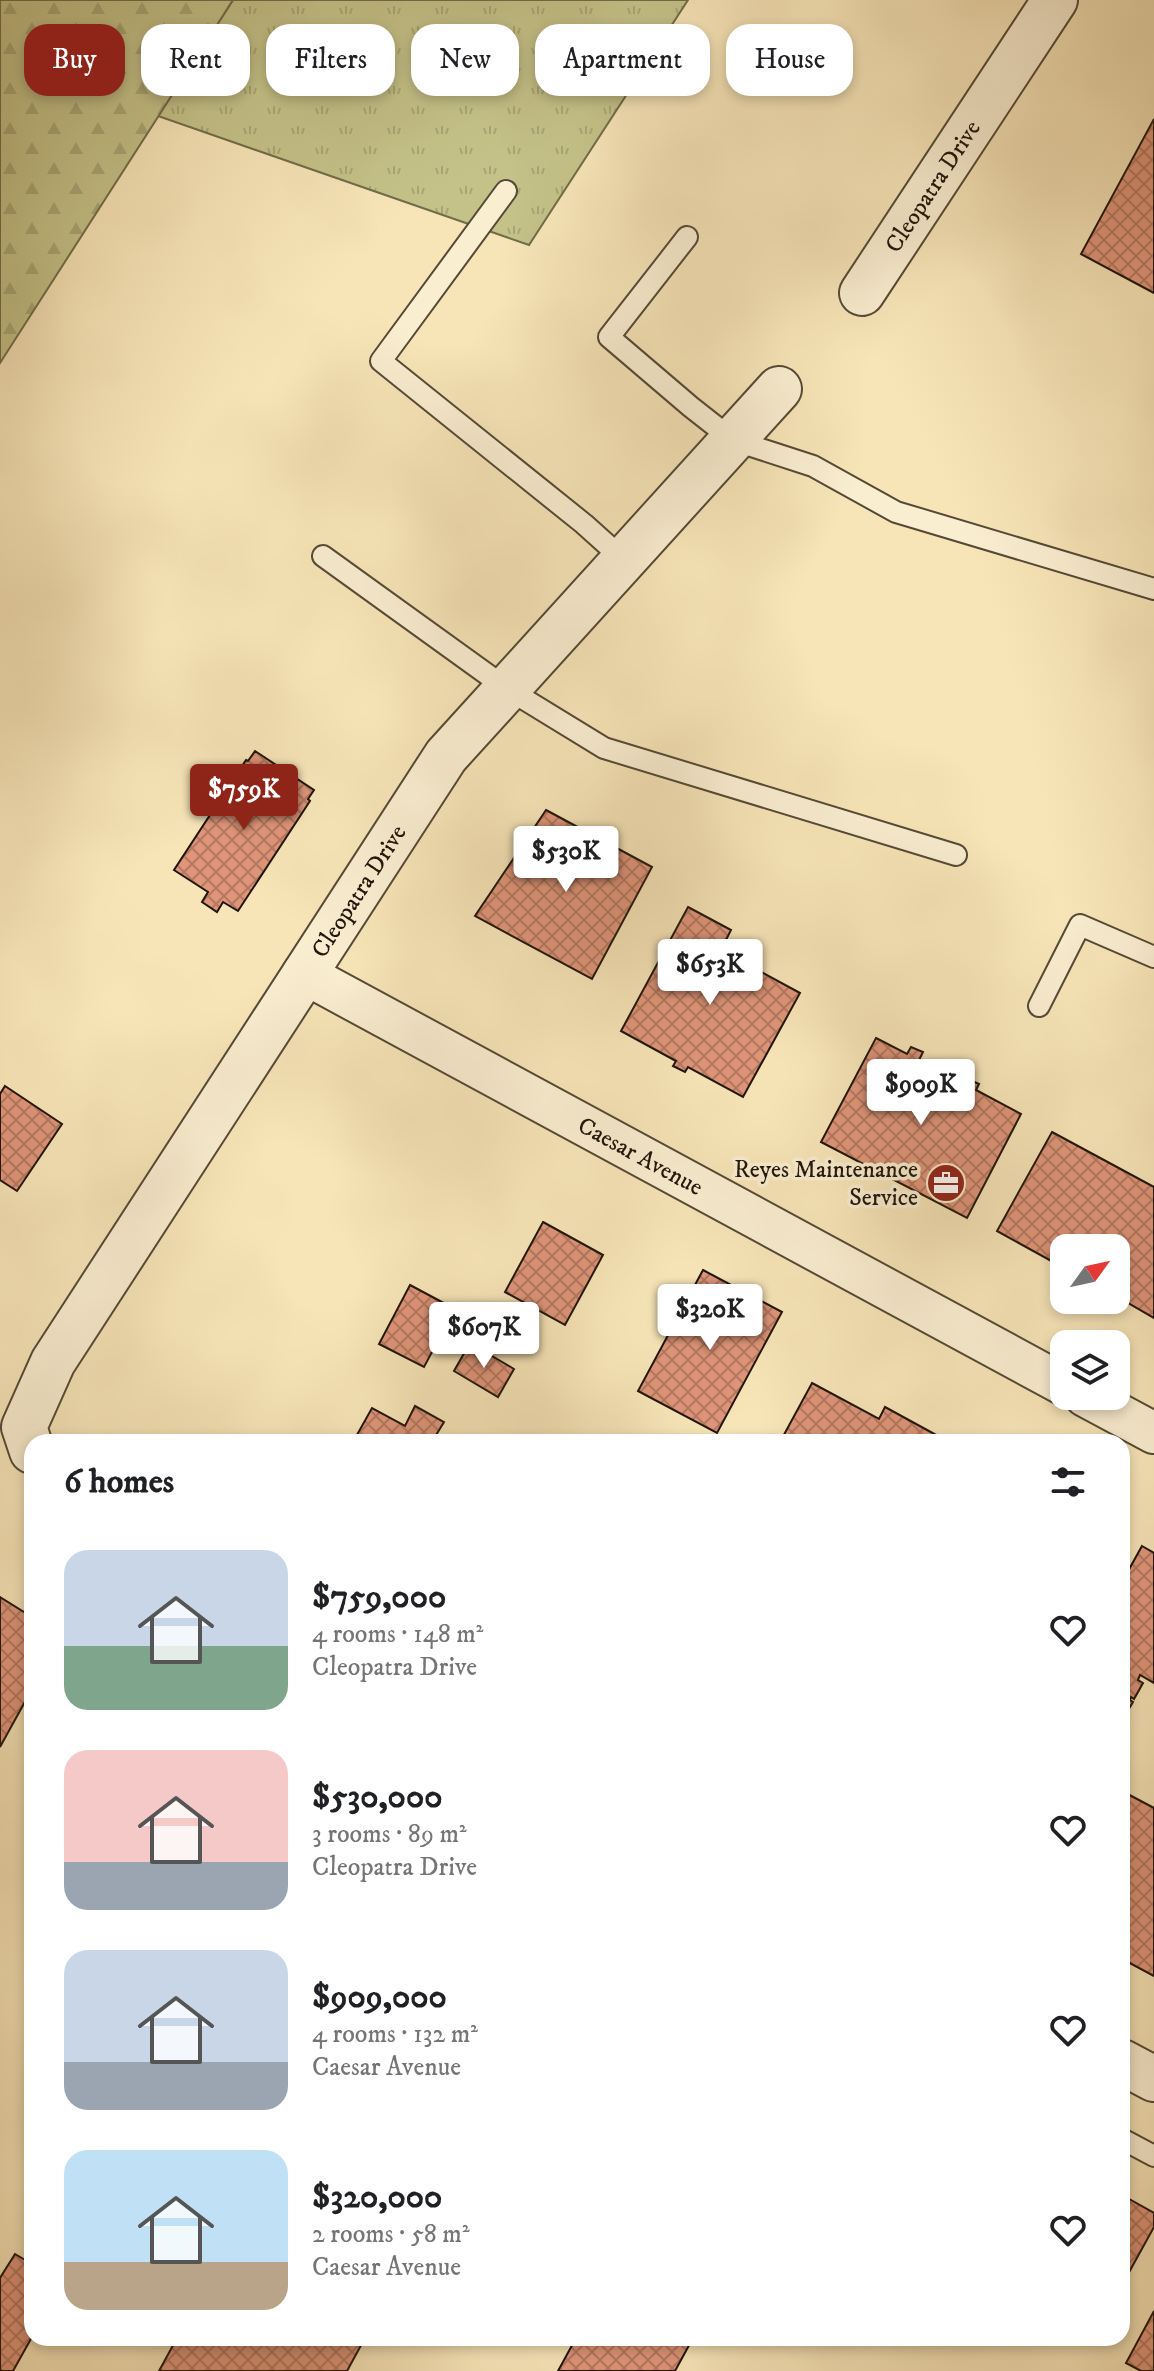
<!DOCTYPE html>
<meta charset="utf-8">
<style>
:root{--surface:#fff;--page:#f2f2f2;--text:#202124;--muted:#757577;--accent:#8f2418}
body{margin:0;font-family:"IM FELL DW Pica",serif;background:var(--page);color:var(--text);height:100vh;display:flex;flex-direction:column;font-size:30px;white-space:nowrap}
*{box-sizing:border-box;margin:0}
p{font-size:26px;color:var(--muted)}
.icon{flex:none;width:44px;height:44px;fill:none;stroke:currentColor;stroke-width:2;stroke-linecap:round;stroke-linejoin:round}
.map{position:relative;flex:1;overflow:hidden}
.drawer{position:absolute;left:24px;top:1434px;width:1106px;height:912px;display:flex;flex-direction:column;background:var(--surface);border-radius:24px;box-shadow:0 4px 12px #0003}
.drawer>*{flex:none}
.guide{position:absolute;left:24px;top:24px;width:1106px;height:72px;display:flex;gap:16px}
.needle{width:52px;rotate:57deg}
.fabs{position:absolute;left:1050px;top:1234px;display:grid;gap:16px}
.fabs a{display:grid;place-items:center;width:80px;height:80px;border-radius:16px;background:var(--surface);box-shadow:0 4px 12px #0003;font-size:40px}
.price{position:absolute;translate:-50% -68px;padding:0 18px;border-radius:8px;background:#fff;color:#222;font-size:26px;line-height:52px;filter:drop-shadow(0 2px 4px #0008)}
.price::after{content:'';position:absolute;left:50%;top:48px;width:24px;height:18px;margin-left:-12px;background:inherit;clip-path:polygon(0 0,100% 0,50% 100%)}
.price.current{background:var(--accent);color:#fff}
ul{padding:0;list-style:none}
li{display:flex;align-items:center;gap:24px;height:200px;padding:0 40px}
li span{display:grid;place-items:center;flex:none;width:224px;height:160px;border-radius:24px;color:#555}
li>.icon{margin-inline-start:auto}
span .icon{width:96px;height:96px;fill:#fffc;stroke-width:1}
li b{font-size:34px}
h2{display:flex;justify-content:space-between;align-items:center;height:96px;padding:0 40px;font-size:34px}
.chip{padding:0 28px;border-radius:24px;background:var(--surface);box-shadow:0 4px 12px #0003;font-size:28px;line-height:72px}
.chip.current{background:var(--accent);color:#fff}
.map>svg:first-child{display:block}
.grass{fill:url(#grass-tufts);stroke:#726c4a;stroke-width:2}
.forest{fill:url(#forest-firs);stroke:#726c4a;stroke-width:2}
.building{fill:url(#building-cross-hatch);stroke:#1f150b;stroke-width:2}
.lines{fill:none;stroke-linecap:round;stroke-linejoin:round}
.service-casing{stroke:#554936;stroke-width:24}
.minor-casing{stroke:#554936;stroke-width:44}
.tertiary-casing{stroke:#554936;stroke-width:48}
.service{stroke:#faeed1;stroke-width:20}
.minor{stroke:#faeed1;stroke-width:40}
.tertiary{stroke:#faeed1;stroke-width:44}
.labels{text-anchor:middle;stroke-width:7;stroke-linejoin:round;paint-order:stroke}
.street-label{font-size:24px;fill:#1f150b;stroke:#faeed1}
.poi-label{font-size:24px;fill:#1f150b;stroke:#faeed1;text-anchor:end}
</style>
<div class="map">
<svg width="1154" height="2371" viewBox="0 0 1154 2371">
<defs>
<pattern id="grass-tufts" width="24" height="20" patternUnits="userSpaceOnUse" patternTransform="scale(2)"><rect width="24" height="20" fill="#c4c289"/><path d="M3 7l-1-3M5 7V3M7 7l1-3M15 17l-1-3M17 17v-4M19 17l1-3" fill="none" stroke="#a8a675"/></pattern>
<pattern id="forest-firs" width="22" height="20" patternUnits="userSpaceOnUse" patternTransform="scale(2)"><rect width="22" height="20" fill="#c4c289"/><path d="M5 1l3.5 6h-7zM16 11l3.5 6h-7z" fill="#a8a675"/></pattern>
<pattern id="building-cross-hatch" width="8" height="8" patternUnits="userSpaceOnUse" patternTransform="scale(2)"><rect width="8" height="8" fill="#df9579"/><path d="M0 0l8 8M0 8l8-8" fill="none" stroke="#b47861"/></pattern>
</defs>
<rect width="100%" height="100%" fill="#f7e5b8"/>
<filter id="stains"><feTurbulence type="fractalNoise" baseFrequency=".0025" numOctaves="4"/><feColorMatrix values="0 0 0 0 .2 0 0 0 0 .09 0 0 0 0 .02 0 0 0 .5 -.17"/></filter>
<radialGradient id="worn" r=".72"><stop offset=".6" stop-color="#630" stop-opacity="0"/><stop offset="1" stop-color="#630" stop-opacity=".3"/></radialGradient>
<polygon class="grass" points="233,0 688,0 529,245 158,116"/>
<polygon class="forest" points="0,0 233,0 0,363"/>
<g class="building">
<polygon points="1154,119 1154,293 1081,254"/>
<polygon points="255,751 314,790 308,799 310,801 238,911 223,902 217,912 202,902 208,892 174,870 246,760 248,761"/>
<polygon points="546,810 652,867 592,979 475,916"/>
<polygon points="688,907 731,930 721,950 800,993 743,1097 688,1067 685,1072 673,1066 676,1061 621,1031"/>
<polygon points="876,1038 907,1054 911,1047 923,1052 919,1060 961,1082 964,1077 979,1084 976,1090 1021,1114 967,1218 821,1142"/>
<polygon points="5,1086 62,1124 17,1191 0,1180 0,1094"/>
<polygon points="1052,1132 1154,1187 1154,1318 1116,1296 1116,1248 1064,1248 1064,1268 997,1231"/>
<polygon points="543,1222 603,1255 565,1325 505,1292"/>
<polygon points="703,1270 782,1312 717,1433 638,1391"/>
<polygon points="410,1285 455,1309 424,1367 379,1344"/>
<polygon points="470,1343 514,1369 498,1397 454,1371"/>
<polygon points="812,1383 879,1419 885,1407 949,1442 780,1442"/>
<polygon points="415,1406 444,1422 433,1440 436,1442 353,1442 372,1408 405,1426"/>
<polygon points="1142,1546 1154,1553 1154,1683 1140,1675 1138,1680 1143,1683 1134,1699 1131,1697 1130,1700 1133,1702 1124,1717 1122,1716 1122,1582"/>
<polygon points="0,1597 32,1617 32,1689 0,1747"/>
<polygon points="1122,1791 1154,1808 1154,1976 1122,1959"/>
<polygon points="1122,2195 1154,2213 1154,2227 1122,2285"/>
<polygon points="15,2254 32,2264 32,2337 13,2371 2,2371 0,2370 0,2278"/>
<polygon points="1154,2311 1154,2371 1141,2371 1126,2363"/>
<polygon points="177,2338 365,2338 347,2371 159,2371"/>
<polygon points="576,2338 693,2338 675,2371 558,2371"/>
</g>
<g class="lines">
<defs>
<g id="service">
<polyline points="506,191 381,361 584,524 623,559"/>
<polyline points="687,237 609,337 691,407 733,440 813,466 896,512 1154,589"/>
<polyline points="323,556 506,688 604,748 956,855"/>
<polyline points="1039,1006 1080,925 1154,957"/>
<polyline points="1122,2139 1154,2156"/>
</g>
<g id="minor">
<path id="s1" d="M303,973L1064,1385"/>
<polyline points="1085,1396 1154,1433"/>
</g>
<g id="tertiary">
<path id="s2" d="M862,293L1055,0"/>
<path id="s3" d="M32,1451L24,1427L53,1362L446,756L779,389"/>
<polyline points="1122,2062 1154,2079"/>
</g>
</defs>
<use href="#service" class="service-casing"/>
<use href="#minor" class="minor-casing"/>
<use href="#tertiary" class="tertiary-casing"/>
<use href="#service" class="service"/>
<use href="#minor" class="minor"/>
<use href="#tertiary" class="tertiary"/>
</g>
<defs>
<symbol id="office-disc" viewBox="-11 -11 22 22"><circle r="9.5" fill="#8f2418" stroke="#faeed1"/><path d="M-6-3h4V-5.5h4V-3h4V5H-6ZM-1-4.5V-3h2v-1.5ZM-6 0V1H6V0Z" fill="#fff"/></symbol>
</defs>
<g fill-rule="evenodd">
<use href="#office-disc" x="924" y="1161" width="44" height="44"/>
</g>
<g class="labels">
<g class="street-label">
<text dy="8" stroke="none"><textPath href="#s2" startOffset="128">Cleopatra Drive</textPath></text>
<text dy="8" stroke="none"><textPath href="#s3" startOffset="658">Cleopatra Drive</textPath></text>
<text dy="8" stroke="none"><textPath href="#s1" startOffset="384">Caesar Avenue</textPath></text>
</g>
<g class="poi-label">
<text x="918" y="1177">Reyes Maintenance<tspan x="918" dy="28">Service</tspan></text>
</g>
</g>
<rect width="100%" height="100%" filter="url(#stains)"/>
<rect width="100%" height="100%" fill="url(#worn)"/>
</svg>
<div class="fabs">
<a><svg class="needle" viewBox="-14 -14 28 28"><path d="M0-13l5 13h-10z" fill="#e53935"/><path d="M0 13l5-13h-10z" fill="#757577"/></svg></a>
<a><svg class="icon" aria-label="layers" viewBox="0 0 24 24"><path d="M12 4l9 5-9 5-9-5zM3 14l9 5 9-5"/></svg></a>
</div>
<b class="price current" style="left:244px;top:832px">$759K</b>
<b class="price" style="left:566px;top:894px">$530K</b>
<b class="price" style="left:710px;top:1007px">$653K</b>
<b class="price" style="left:921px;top:1127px">$909K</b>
<b class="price" style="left:710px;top:1352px">$320K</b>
<b class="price" style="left:484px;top:1370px">$607K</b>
<div class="guide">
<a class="chip current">Buy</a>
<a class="chip">Rent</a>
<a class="chip">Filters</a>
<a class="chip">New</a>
<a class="chip">Apartment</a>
<a class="chip">House</a>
</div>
<section class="drawer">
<h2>6 homes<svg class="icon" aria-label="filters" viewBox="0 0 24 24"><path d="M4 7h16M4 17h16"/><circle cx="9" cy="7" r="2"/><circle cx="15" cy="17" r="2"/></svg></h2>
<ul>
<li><span style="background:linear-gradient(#c9d6e8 60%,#7fa58c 0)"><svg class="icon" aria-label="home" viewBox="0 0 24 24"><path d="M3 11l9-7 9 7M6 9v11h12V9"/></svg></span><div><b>$759,000</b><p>4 rooms · 148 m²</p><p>Cleopatra Drive</p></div><svg class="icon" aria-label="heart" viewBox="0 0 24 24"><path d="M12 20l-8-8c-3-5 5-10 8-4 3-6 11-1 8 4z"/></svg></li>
<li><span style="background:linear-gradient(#f6c9c9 70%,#9aa5b1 0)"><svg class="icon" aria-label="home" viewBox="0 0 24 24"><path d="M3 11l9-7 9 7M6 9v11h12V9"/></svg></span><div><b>$530,000</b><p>3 rooms · 89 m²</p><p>Cleopatra Drive</p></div><svg class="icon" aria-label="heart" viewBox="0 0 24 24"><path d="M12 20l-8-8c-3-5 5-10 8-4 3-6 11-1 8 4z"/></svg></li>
<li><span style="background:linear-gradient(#c9d6e8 70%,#9aa5b1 0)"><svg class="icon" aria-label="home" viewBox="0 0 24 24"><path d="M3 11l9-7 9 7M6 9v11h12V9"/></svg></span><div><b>$909,000</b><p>4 rooms · 132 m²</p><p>Caesar Avenue</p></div><svg class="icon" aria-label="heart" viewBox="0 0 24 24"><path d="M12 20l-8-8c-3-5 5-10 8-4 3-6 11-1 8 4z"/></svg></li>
<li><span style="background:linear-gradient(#bfe0f5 70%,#b9a48a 0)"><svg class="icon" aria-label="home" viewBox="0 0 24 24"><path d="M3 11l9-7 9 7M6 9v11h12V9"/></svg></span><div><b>$320,000</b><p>2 rooms · 58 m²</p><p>Caesar Avenue</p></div><svg class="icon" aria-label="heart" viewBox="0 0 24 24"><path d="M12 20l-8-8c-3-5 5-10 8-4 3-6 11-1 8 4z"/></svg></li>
</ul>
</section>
</div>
